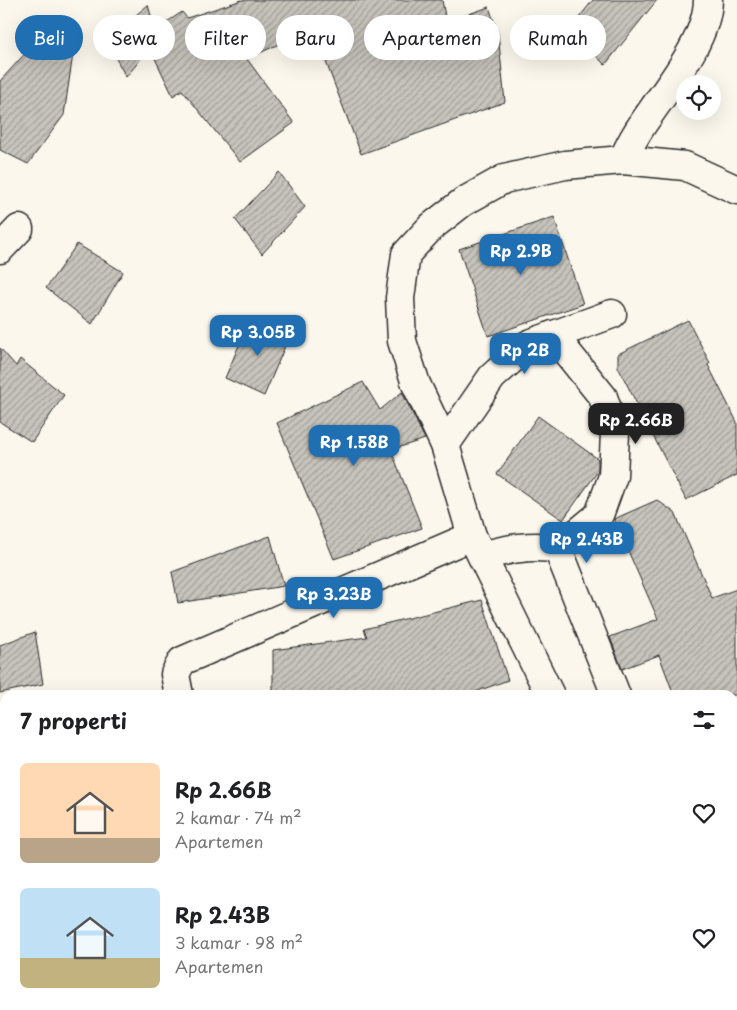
<!DOCTYPE html>
<html lang="id">
<meta charset="utf-8">
<style>
:root{--surface:#fff;--page:#f6f6f6;--text:#202124;--muted:#757577;--accent:#1f6fb2}
body{margin:0;font-family:"Playpen Sans",sans-serif;background:var(--page);color:var(--text);height:100vh;display:flex;flex-direction:column;font-size:19px;white-space:nowrap}
*{box-sizing:border-box;margin:0}
p{font-size:16px;color:var(--muted)}
.icon{flex:none;width:28px;height:28px;fill:none;stroke:currentColor;stroke-width:2;stroke-linecap:round;stroke-linejoin:round}
.map{position:relative;flex:1;overflow:hidden}
.sheet{position:absolute;left:0px;top:690px;width:738px;height:320px;display:flex;flex-direction:column;background:var(--surface);border-radius:15px 15px 0 0;box-shadow:0 5px 20px #0002}
.sheet>*{flex:none}
.guide{position:absolute;left:15px;top:15px;width:708px;height:45px;display:flex;gap:10px}
.fabs{position:absolute;left:676px;top:75px;display:grid;gap:10px}
.fabs a{display:grid;place-items:center;width:45px;height:45px;border-radius:50%;background:var(--surface);box-shadow:0 5px 20px #0002;font-size:25px}
.price{position:absolute;translate:-50% -42px;padding:0 11px;border-radius:10px;background:var(--accent);color:#fff;font-size:16px;line-height:32px;filter:drop-shadow(0 1px 2px #0008)}
.price::after{content:'';position:absolute;left:50%;top:30px;width:15px;height:11px;margin-left:-8px;background:inherit;clip-path:polygon(0 0,100% 0,50% 100%)}
.price.selected{background:#222;color:#fff}
ul{padding:0;list-style:none}
li{display:flex;align-items:center;gap:15px;height:125px;padding:0 20px}
li span{display:grid;place-items:center;flex:none;width:140px;height:100px;border-radius:8px;color:#555}
li>.icon{margin-inline-start:auto}
span .icon{width:60px;height:60px;fill:#fffc;stroke-width:1}
li b{font-size:21px}
h2{display:flex;justify-content:space-between;align-items:center;height:60px;padding:0 20px;font-size:21px}
.pill{padding:0 18px;border-radius:22px;background:var(--surface);box-shadow:0 5px 20px #0002;font-size:18px;line-height:45px}
.pill.selected{background:var(--accent);color:#fff}
.map>svg:first-child{display:block}
.building{fill:url(#building-hatch);stroke:#2b2b2b}
.lines{fill:none;stroke-linecap:round;stroke-linejoin:round}
.minor-casing{stroke:#2b2b2b;stroke-width:31}
.minor{stroke:#fbf7ec;stroke-width:28}
</style>
<div class="map">
<svg width="737" height="1010" viewBox="0 0 737 1010">
<defs>
<pattern id="building-hatch" width="6" height="6" patternUnits="userSpaceOnUse" patternTransform="scale(1.25)"><rect width="6" height="6" fill="#c7c4bc"/><path d="M-1 1l2-2M0 6l6-6M5 7l2-2" fill="none" stroke="#a29f99"/></pattern>
</defs>
<rect width="100%" height="100%" fill="#fbf7ec"/>
<filter id="ink" filterUnits="userSpaceOnUse"><feTurbulence type="fractalNoise" baseFrequency=".02" numOctaves="2"/><feDisplacementMap in="SourceGraphic" scale="10" xChannelSelector="R" yChannelSelector="G"/><feConvolveMatrix kernelMatrix="1 2 1 2 8 2 1 2 1" color-interpolation-filters="sRGB"/></filter>
<g filter="url(#ink)">
<g class="building">
<polygon points="242,0 442,0 446,22 489,7 498,33 505,102 361,154 313,28 247,59 294,123 240,162 182,90 173,96 150,48 126,77 106,40 148,5 155,30 182,12 187,18"/>
<polygon points="593,0 657,0 605,65 570,29"/>
<polygon points="30,48 73,54 64,115 28,164 0,150 0,81"/>
<polygon points="279,172 305,207 262,254 235,219"/>
<polygon points="554,217 583,304 488,336 459,249"/>
<polygon points="77,244 123,272 92,324 46,288"/>
<polygon points="688,320 710,363 708,365 737,422 737,475 686,500 618,367 618,354"/>
<polygon points="249,322 291,332 264,396 225,378"/>
<polygon points="0,348 16,366 20,359 64,395 32,442 0,422"/>
<polygon points="363,382 380,410 402,392 425,439 391,450 422,528 334,559 277,423"/>
<polygon points="538,416 598,459 598,471 563,520 497,474"/>
<polygon points="657,500 675,513 712,598 737,589 737,695 674,695 659,655 622,669 610,637 658,619 614,519"/>
<polygon points="270,536 284,586 178,603 172,572"/>
<polygon points="482,600 508,680 467,695 273,695 273,650 367,637 364,629"/>
<polygon points="35,632 43,684 0,693 0,645"/>
</g>
<g class="lines">
<defs>
<g id="minor">
<path d="M623,160C627,151 632,141 637,133C660,95 707,45 708,0"/>
<polyline points="0,249 19,229"/>
<polyline points="553,335 603,397 615,433 613,476 599,515 558,549"/>
<polyline points="445,445 492,377 529,344 612,314"/>
<path d="M482,556C508,549 531,544 558,549L616,695"/>
<polyline points="179,695 175,674 182,661 472,536"/>
<polyline points="550,695 472,536 445,445 416,384 402,341 400,298 406,254 431,227 463,202 504,179 565,165 623,160 685,166 737,190"/>
<polyline points="0,1004 5,1001"/>
<polyline points="289,1005 291,1010"/>
<polyline points="668,1005 670,1010"/>
</g>
</defs>
<use href="#minor" class="minor-casing"/>
<use href="#minor" class="minor"/>
</g>
</g>
</svg>
<div class="fabs">
<a><svg class="icon" aria-label="locate" viewBox="0 0 24 24"><circle cx="12" cy="12" r="6"/><path d="M12 2v4M12 18v4M2 12h4M18 12h4"/></svg></a>
</div>
<b class="price" style="left:521px;top:276px">Rp 2.9B</b>
<b class="price" style="left:258px;top:357px">Rp 3.05B</b>
<b class="price" style="left:525px;top:375px">Rp 2B</b>
<b class="price selected" style="left:636px;top:445px">Rp 2.66B</b>
<b class="price" style="left:354px;top:467px">Rp 1.58B</b>
<b class="price" style="left:587px;top:564px">Rp 2.43B</b>
<b class="price" style="left:334px;top:619px">Rp 3.23B</b>
<div class="guide">
<a class="pill selected">Beli</a>
<a class="pill">Sewa</a>
<a class="pill">Filter</a>
<a class="pill">Baru</a>
<a class="pill">Apartemen</a>
<a class="pill">Rumah</a>
</div>
<section class="sheet">
<h2>7 properti<svg class="icon" aria-label="filters" viewBox="0 0 24 24"><path d="M4 7h16M4 17h16"/><circle cx="9" cy="7" r="2"/><circle cx="15" cy="17" r="2"/></svg></h2>
<ul>
<li><span style="background:linear-gradient(#ffd9b3 75%,#b9a48a 0)"><svg class="icon" aria-label="home" viewBox="0 0 24 24"><path d="M3 11l9-7 9 7M6 9v11h12V9"/></svg></span><div><b>Rp 2.66B</b><p>2 kamar · 74 m²</p><p>Apartemen</p></div><svg class="icon" aria-label="heart" viewBox="0 0 24 24"><path d="M12 20l-8-8c-3-5 5-10 8-4 3-6 11-1 8 4z"/></svg></li>
<li><span style="background:linear-gradient(#bfe0f5 70%,#c2b280 0)"><svg class="icon" aria-label="home" viewBox="0 0 24 24"><path d="M3 11l9-7 9 7M6 9v11h12V9"/></svg></span><div><b>Rp 2.43B</b><p>3 kamar · 98 m²</p><p>Apartemen</p></div><svg class="icon" aria-label="heart" viewBox="0 0 24 24"><path d="M12 20l-8-8c-3-5 5-10 8-4 3-6 11-1 8 4z"/></svg></li>
</ul>
</section>
</div>
